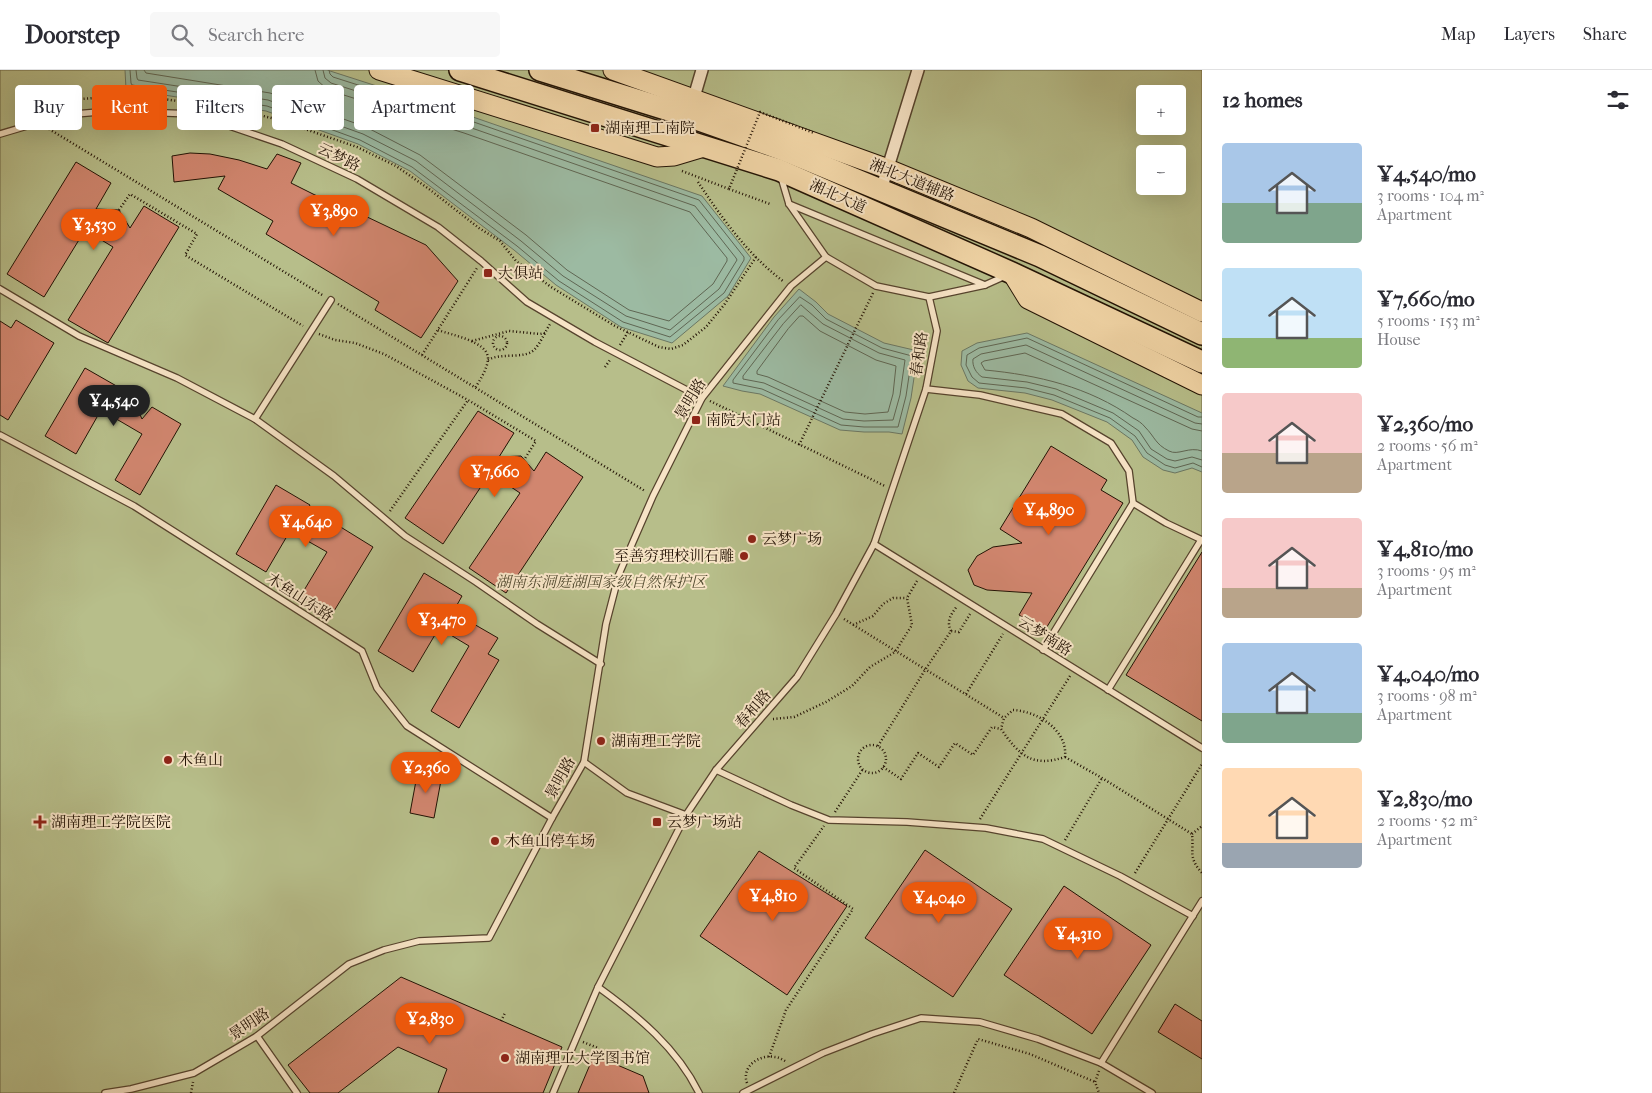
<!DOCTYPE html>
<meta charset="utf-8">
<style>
:root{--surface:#fff;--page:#f7f7f7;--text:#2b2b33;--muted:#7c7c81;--line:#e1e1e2;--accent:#ea580c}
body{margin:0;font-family:"IM FELL French Canon","Noto Serif SC",serif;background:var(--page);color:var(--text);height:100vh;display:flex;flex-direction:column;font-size:19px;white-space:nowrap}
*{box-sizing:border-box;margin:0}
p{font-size:16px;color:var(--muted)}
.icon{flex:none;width:28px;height:28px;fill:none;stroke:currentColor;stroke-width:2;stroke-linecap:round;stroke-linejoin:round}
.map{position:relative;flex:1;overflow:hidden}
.panel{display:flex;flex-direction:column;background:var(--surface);width:450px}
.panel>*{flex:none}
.hud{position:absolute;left:15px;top:15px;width:475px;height:45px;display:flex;gap:10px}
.buttons{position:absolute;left:1136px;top:15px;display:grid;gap:10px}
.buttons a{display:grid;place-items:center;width:50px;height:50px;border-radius:5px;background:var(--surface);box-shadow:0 5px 20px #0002;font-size:25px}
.price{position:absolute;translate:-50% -42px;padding:0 11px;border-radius:18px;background:var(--accent);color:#fff;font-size:16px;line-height:32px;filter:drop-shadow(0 1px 2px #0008)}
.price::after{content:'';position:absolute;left:50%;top:30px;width:15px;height:11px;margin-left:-8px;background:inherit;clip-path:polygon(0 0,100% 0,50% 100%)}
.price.active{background:#222;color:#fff}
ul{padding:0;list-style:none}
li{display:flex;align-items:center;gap:15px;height:125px;padding:0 20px}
li span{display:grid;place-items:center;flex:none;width:140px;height:100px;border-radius:5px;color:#555}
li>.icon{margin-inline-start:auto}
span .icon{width:60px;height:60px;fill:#fffc;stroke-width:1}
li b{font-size:21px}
h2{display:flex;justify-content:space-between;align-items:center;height:60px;padding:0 20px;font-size:21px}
.tag{padding:0 18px;border-radius:5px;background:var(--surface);box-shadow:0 5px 20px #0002;font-size:18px;line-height:45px}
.tag.active{background:var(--accent);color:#fff}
header{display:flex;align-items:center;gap:30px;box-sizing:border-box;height:70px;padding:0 25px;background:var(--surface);border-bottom:1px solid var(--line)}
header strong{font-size:24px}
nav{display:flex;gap:28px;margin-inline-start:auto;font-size:18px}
.search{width:350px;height:45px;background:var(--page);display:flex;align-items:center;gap:12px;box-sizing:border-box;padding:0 18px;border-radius:5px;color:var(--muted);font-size:19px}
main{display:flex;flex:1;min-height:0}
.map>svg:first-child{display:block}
.green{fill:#b7be8a;stroke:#6c6847;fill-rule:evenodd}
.water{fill:#9cbaa2;stroke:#6b7763}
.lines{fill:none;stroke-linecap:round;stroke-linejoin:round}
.shore{stroke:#5f6653;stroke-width:1}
.building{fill:#d1866f;stroke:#221204}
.lane-casing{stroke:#56432d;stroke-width:8}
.street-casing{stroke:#56432d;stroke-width:14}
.primary-casing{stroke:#221204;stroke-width:21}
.highway-casing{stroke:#221204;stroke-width:24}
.path{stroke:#221204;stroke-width:2.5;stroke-dasharray:1 2.5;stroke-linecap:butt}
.lane{stroke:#f7e4c6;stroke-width:5.5}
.street{stroke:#f7e4c6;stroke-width:11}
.primary{stroke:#f2d6a7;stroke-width:19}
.highway{stroke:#f2d6a7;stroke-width:21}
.path-bridge{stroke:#221204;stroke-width:2.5;stroke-dasharray:1 2.5;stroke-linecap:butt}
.poi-dot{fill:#8f2418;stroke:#f7e4c6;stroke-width:2}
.labels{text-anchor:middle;stroke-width:4;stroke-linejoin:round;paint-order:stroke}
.poi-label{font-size:15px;fill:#221204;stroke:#f7e4c6;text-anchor:start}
.street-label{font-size:15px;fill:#221204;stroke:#f7e4c6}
.park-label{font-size:15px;font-style:italic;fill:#564e33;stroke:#f7e4c6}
</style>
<header>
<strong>Doorstep</strong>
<div class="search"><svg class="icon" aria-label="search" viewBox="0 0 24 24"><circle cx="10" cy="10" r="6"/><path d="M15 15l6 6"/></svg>Search here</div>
<nav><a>Map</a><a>Layers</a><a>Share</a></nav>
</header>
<main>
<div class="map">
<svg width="1202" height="1023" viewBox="0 0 1202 1023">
<rect width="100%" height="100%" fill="#f2d6a7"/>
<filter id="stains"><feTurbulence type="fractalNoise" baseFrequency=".004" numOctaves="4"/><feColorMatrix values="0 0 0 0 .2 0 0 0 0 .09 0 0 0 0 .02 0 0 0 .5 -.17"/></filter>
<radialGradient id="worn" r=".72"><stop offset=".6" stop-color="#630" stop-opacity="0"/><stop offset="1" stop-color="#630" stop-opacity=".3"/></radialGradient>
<path class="green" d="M0,0H1202V1023H0ZM1145,24H1178V56H1145ZM1145,84H1178V116H1145Z"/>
<g class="water">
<polygon points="125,0 327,0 470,46 702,126 751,188 728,226 672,273 621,257 556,215 514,180 410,101 358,74 266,41 126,19"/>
<polygon points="799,219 816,232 828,244 884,273 918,281 911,328 902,364 889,362 864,362 840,360 760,324 742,321 723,316 774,247"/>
<polygon points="1027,263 1202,343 1202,402 1192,398 1175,403 1163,400 1143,387 1132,370 1107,352 1052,330 1025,323 978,318 968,311 961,295 962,281 977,273"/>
</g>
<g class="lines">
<g class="shore">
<polyline points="130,0 131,13 132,15 267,36 360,70 412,97 517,176 559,211 623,252 670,267 724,223 744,190 744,187 699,130 468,50 333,7 330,4 329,0"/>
<polyline points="136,0 137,8 138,10 268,30 363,64 416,91 521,171 563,206 626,246 670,260 719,219 737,190 736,188 695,136 466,56 331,13 325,8 323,0"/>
<polyline points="144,0 146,3 270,23 366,57 420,85 526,165 567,200 629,240 669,251 713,214 727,191 727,188 690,142 464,63 328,20 318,11 315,0"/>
<polygon points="800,227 812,235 826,249 882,278 912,286 906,326 898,357 864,357 841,355 762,319 733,313 733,310 778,250"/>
<polygon points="801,235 823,254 879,283 905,290 900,325 893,350 864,351 843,349 764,313 743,309 743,306 783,254"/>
<polygon points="800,246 803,246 820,261 876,290 896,296 893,324 888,342 865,344 845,342 768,307 757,304 757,301 788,259"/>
<polyline points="1202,347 1198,347 1027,268 979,278 967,285 966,295 972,307 979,313 1026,318 1054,325 1110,348 1135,366 1147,383 1165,395 1175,398 1193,393 1202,397"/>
<path d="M1202,354L1195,353L1026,275L981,284L973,289C972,296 976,303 982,307L1027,312L1056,319L1113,343L1139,361L1151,379L1167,389L1175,391L1192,387L1202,390"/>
<path d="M1202,361L1192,359L1025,283L984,291L981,293L985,300C1038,305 1089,317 1133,348C1137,350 1142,353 1145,357C1155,367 1155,374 1169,381C1178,386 1189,376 1202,381"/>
</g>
</g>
<g class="building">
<polygon points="190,83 210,84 239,90 267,99 277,84 301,93 291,113 315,125 342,135 426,175 458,211 421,268 375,240 379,232 266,164 273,151 218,119 225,106 174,112 172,86"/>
<polygon points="76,92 111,113 96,139 119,140 130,158 144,136 179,157 108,273 68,250 113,177 85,160 44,227 7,204"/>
<polygon points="16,250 54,273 8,350 0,345 0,251 11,258"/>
<polygon points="85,298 120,318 115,327 136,336 142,349 152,337 181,354 140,425 115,410 142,364 101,340 76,384 45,366"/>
<polygon points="478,341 514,363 499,387 521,386 534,401 546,382 583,407 506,523 469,498 520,423 490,403 443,474 405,448"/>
<polygon points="1051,376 1107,410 1101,420 1123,433 1045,560 1019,545 1032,523 987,520 974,515 968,500 977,486 993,477 1022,473 1000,459"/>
<polygon points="276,415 310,435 303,447 322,449 337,460 339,456 373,477 331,546 300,527 327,482 290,461 266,502 236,484"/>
<polygon points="1202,482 1202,651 1126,605"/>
<polygon points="424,503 462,526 453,542 498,568 488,584 499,590 459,658 431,641 469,576 439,558 413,602 378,581"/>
<polygon points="418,700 442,705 434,748 410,743"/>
<polygon points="925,780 1012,839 953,927 865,868"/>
<polygon points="759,781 847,836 787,925 700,866"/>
<polygon points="1064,816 1151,875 1092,964 1004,905"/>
<polygon points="401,907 562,977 543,1023 438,1023 447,999 398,977 338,1023 310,1023 288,995"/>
<polygon points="1175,934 1202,951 1202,989 1158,962"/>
<polygon points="594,985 643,1006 649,1023 578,1023"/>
</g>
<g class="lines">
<defs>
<g id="lane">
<polyline points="0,64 64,45 110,41 194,44 282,74 357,109 438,157 481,191 527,232 595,272 702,328"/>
<polyline points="781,107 789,134 826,187 876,216 929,227 985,215 1005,206"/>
<polyline points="789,134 985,215"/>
<polyline points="0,219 79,266 177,308 255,349 334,406 405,466 476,512 537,554 601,594"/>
<polyline points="926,319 980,325 1062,344 1111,373 1129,401 1133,433 1166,453 1202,470"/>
<polyline points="255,349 331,230"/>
<polyline points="0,365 134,436 362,581 377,618 407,656 552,748"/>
<polyline points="874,474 1202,678"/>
<polyline points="1043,580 1133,433"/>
<polyline points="1108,620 1201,470"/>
<polyline points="584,692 627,723 686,745"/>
<polyline points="716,700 791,735 829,750 907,752 986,758 1043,769 1120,806 1193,846"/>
<polyline points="257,966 297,1023"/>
<polyline points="1101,993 1202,831"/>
<polyline points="105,1023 131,1019 194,1003 257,966 349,894 384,880 419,871 489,868 552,748 584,692 606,554 619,504 653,426 702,328 791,216 826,187"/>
<polyline points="553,1023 598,917"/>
<path d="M699,1023C677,978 638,946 598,917L686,745L716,700L797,607L836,544L874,474L926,319L937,261L929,227"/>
<polyline points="743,1023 823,983 872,964 921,948 980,952 1038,969 1101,993 1152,1023"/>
</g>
<g id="street">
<polyline points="692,34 702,0"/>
<polyline points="881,120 918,0"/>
</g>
<g id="primary">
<polyline points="379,0 657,87 674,86 704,77"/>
<polyline points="613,0 888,99 1031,158 1202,242"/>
<polyline points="1012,203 1028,229 1202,315"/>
</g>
<g id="highway">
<polyline points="460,0 779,100 1012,203 1202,292"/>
<polyline points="540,0 688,46 784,80 1040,186 1202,264"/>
</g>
</defs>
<use href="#lane" class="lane-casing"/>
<use href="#street" class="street-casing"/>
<use href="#primary" class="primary-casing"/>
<use href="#highway" class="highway-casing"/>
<g class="path">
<polyline points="66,35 68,30 121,26 156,28 229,38 276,49 357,77 396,96 429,119 479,158 500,171 516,191 551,217 615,256 659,277 671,279 683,275 706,257 724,235 756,187"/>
<polyline points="49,59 324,226"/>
<path d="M698,112C722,148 748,185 783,211"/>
<polyline points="729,119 770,134"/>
<polyline points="119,140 130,124 197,164 185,185 303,256"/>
<polyline points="338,234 645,421"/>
<path d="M438,260C451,265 487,271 488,288C488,298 480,310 475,318"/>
<polyline points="319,264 335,270 355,273 384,284 468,330 536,371 524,390"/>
<circle cx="500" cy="273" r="7"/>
<polyline points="472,271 509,261 540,264 545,263"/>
<polyline points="620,275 628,262"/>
<polyline points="422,285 477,198"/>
<path d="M488,290C501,282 525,290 535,279C541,272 545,262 550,254"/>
<polyline points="605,297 610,290"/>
<polyline points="710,331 885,416"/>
<polyline points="799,375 873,223"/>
<polyline points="390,441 468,330"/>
<polyline points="844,549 1004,648"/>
<polyline points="853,555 873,546 883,534 893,528 907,528"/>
<path d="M951,561C946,550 951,545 957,536"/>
<polyline points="966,624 1003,564"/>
<path d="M1013,640C1037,641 1068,660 1065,687C1032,698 1019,685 1001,659L1004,648Z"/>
<polyline points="773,649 794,647 826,632 852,616 870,597 895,582 912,555 907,528 917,511"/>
<circle cx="872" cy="689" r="14"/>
<polyline points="878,676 925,600 951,561 959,562 970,544"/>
<path d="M1065,687L1102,708L1192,764C1194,783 1188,787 1202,803"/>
<polyline points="883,697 901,709 918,683 939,697 955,673 973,685 992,657 1001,659"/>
<polyline points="835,742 863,699"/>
<polyline points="980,749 1070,606"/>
<polyline points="1192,764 1202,756"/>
<polyline points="1065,770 1102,708"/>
<polyline points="1135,803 1202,694"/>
<polyline points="501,951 505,943"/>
<polyline points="583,972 598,978"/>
<polyline points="769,987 786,940 853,839 794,798 824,756"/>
<polyline points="613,993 614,990"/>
<polyline points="1099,1001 1095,1012 1099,1023"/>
<path d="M747,1013C741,996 760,984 775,987C779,987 783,990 787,992"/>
<polyline points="191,1023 193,1012"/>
<polyline points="954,1023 978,969 1030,984 1095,1012"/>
</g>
<use href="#lane" class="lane"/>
<use href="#street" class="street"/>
<use href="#primary" class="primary"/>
<use href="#highway" class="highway"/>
<polyline class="path-bridge" points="682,101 729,119 760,42 814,63"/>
</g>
<g class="poi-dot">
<rect x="590" y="53" width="10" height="10" rx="2.5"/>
<rect x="483" y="198" width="10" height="10" rx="2.5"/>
<rect x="691" y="345" width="10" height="10" rx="2.5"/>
<circle cx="752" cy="469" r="5"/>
<circle cx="744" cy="486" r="5"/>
<circle cx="601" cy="671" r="5"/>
<circle cx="168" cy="690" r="5"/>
<path d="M37.5 744.5h5v5h5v5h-5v5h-5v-5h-5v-5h5z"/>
<rect x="652" y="747" width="10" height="10" rx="2.5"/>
<circle cx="495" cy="771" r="5"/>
<circle cx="505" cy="988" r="5"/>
</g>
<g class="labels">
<g class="poi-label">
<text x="605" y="63">湖南理工南院</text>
<text x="498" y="208">大俱站</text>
<text x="706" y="355">南院大门站</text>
<text x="762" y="474">云梦广场</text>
<text x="734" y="491" text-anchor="end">至善穷理校训石雕</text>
<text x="611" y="676">湖南理工学院</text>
<text x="178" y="695">木鱼山</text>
<text x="51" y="757">湖南理工学院医院</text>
<text x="667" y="757">云梦广场站</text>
<text x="505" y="776">木鱼山停车场</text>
<text x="515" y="993">湖南理工大学图书馆</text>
</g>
<g class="street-label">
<text transform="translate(339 87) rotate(26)" y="5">云梦路</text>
<text transform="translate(912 110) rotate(22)" y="5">湘北大道辅路</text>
<text transform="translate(838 126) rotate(24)" y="5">湘北大道</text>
<text transform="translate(919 284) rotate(-82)" y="5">春和路</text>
<text transform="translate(690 329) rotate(-59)" y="5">景明路</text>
<text transform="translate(300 527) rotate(33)" y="5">木鱼山东路</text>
<text transform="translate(1045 566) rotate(32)" y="5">云梦南路</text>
<text transform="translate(753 639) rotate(-49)" y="5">春和路</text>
<text transform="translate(560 708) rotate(-61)" y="5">景明路</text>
<text transform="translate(249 954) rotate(-34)" y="5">景明路</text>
</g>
<g class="park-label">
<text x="601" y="517">湖南东洞庭湖国家级自然保护区</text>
</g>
</g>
<rect width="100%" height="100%" filter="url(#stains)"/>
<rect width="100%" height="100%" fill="url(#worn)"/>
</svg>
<div class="buttons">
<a>+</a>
<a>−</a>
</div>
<b class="price" style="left:334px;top:167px">¥3,890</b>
<b class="price" style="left:94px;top:181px">¥3,530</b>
<b class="price active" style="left:114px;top:357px">¥4,540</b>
<b class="price" style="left:495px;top:428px">¥7,660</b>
<b class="price" style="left:1049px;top:466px">¥4,890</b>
<b class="price" style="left:306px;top:478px">¥4,640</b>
<b class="price" style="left:442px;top:576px">¥3,470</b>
<b class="price" style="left:426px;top:724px">¥2,360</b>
<b class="price" style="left:773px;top:852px">¥4,810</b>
<b class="price" style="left:939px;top:854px">¥4,040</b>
<b class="price" style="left:1078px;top:890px">¥4,310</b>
<b class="price" style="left:430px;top:975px">¥2,830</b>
<div class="hud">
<a class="tag">Buy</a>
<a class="tag active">Rent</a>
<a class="tag">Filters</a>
<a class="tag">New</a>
<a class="tag">Apartment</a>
</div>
</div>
<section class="panel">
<h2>12 homes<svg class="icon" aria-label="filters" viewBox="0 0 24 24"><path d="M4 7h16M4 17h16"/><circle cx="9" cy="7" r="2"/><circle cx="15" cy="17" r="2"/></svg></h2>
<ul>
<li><span style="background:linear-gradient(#a9c7e8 60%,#7fa58c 0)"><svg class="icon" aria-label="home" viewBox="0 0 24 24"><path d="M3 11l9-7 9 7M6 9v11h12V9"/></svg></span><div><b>¥4,540/mo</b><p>3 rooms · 104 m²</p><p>Apartment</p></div></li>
<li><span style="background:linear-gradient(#bfe0f5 70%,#8fb573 0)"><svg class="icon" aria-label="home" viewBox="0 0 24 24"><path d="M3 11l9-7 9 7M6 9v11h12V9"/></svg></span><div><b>¥7,660/mo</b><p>5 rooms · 153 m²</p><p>House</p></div></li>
<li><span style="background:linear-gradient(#f6c9c9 60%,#b9a48a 0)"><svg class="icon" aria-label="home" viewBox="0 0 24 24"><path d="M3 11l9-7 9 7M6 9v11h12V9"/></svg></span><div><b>¥2,360/mo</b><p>2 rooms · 56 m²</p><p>Apartment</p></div></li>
<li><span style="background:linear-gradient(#f6c9c9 70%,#b9a48a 0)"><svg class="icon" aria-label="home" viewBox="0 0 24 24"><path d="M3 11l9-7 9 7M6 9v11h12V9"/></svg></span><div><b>¥4,810/mo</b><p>3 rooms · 95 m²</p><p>Apartment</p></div></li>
<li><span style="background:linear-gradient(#a9c7e8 70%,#7fa58c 0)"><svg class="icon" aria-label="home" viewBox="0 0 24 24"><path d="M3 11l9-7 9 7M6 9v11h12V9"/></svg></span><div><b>¥4,040/mo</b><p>3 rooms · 98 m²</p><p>Apartment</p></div></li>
<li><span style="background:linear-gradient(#ffd9b3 75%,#9aa5b1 0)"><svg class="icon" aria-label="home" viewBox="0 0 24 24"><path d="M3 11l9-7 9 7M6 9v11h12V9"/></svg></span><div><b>¥2,830/mo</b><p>2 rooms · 52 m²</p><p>Apartment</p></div></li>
</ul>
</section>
</main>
